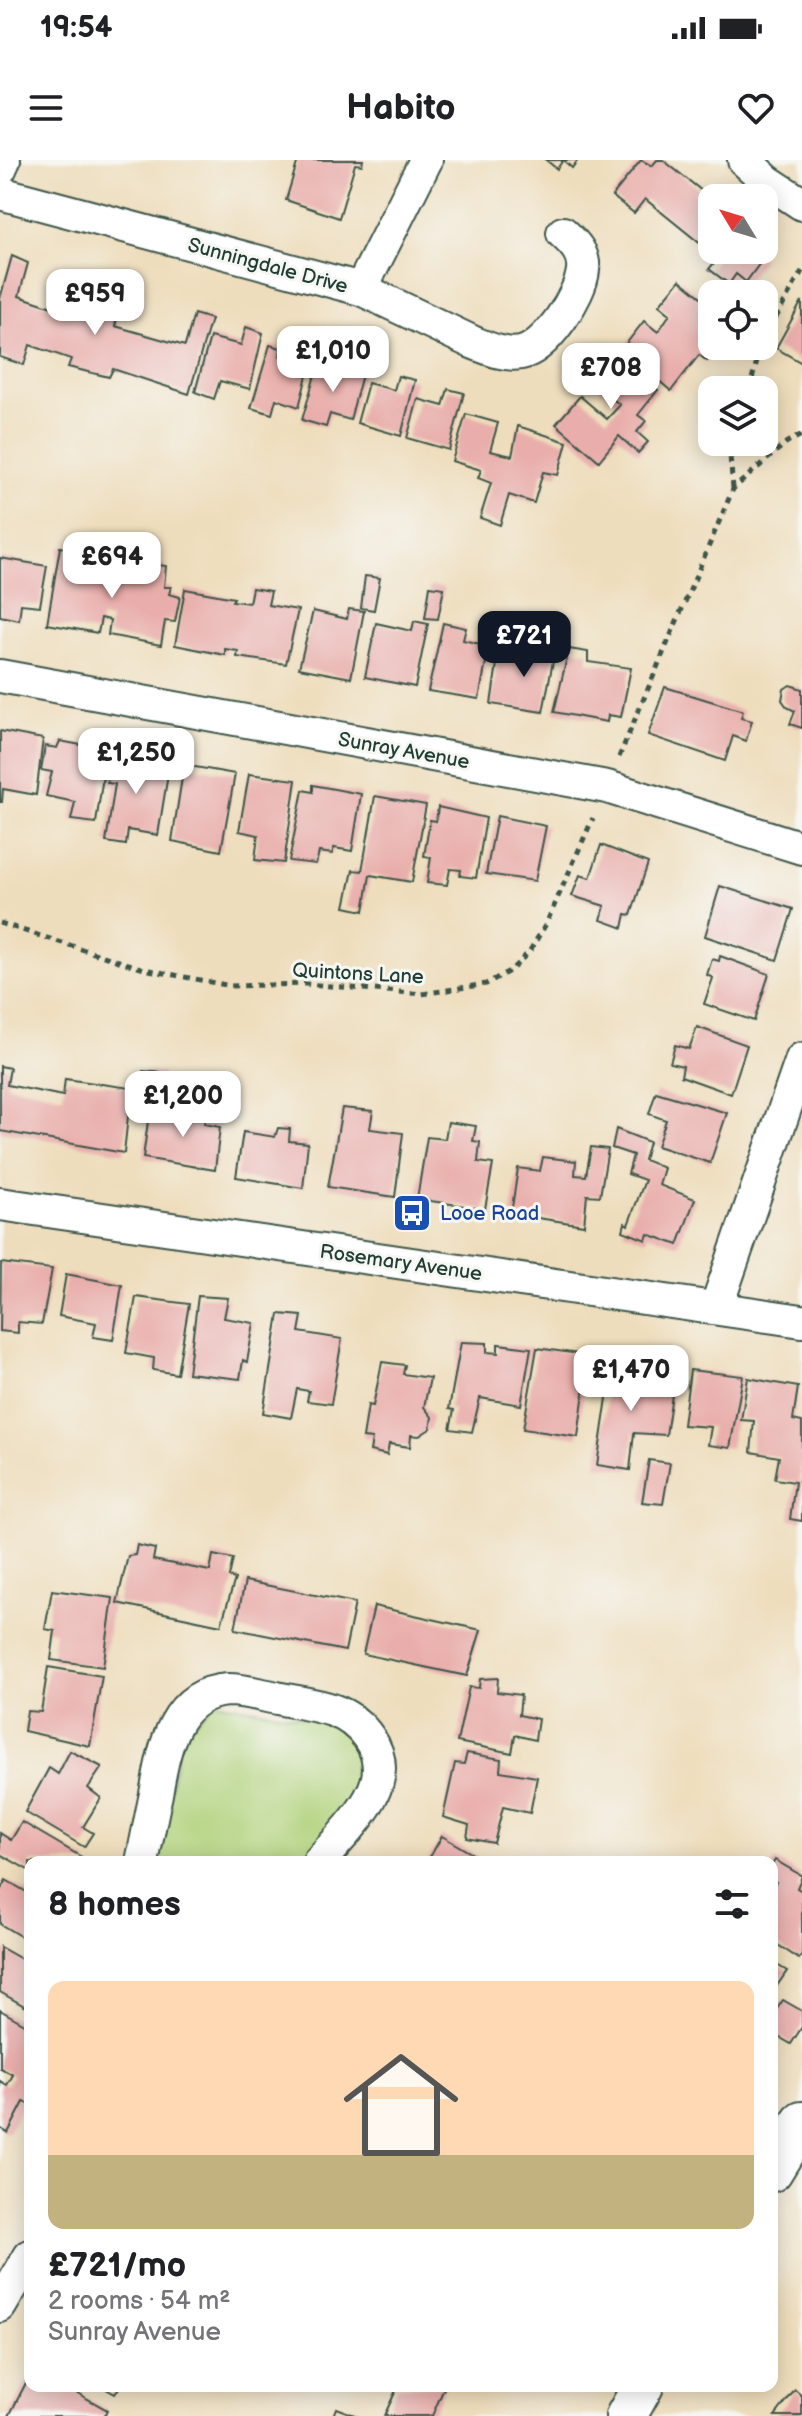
<!DOCTYPE html>
<meta charset="utf-8">
<style>
:root{--surface:#fff;--page:#f2f2f2;--text:#202124;--muted:#757577;--line:#e0e0e0;--accent:#111827}
body{margin:0;font-family:"Balsamiq Sans",sans-serif;background:var(--page);color:var(--text);height:100vh;display:flex;flex-direction:column;font-size:30px;white-space:nowrap}
*{box-sizing:border-box;margin:0}
p{font-size:26px;color:var(--muted)}
.icon{flex:none;width:44px;height:44px;fill:none;stroke:currentColor;stroke-width:2;stroke-linecap:round;stroke-linejoin:round}
.map{position:relative;flex:1;overflow:hidden}
.panel{position:absolute;left:24px;top:1696px;width:754px;height:536px;display:flex;flex-direction:column;background:var(--surface);border-radius:16px;box-shadow:0 4px 20px #0003}
.panel>*{flex:none}
.needle{width:52px;rotate:308deg}
.controls{position:absolute;left:698px;top:24px;display:grid;gap:16px}
.controls a{display:grid;place-items:center;width:80px;height:80px;border-radius:16px;background:var(--surface);box-shadow:0 4px 20px #0003;font-size:40px}
.price{position:absolute;translate:-50% -68px;padding:0 18px;border-radius:16px;background:#fff;color:#222;font-size:26px;line-height:52px;filter:drop-shadow(0 2px 4px #0008)}
.price::after{content:'';position:absolute;left:50%;top:48px;width:24px;height:18px;margin-left:-12px;background:inherit;clip-path:polygon(0 0,100% 0,50% 100%)}
.price.current{background:var(--accent);color:#fff}
ul{padding:0;list-style:none}
li{display:grid;align-content:center;gap:16px;height:424px;padding:0 24px}
li+li{border-top:2px solid var(--line)}
li span{display:grid;place-items:center;height:248px;border-radius:16px;color:#555}
li>.icon{margin-inline-start:auto}
span .icon{width:144px;height:144px;fill:#fffc;stroke-width:1}
li b{font-size:34px}
h2{display:flex;justify-content:space-between;align-items:center;height:96px;padding:0 24px;font-size:34px}
.status{display:flex;justify-content:space-between;align-items:center;height:56px;padding:0 40px;background:var(--surface);direction:ltr}
.status svg{height:22px;fill:currentColor}
header{display:flex;justify-content:space-between;align-items:center;height:104px;padding:0 24px;background:var(--surface);font-size:36px;font-weight:700}
.map>svg:first-child{display:block}
.green{fill:#b0d27a;stroke:#688857;stroke-width:2}
.building{fill:#e9aeab}
.lines{fill:none;stroke-linecap:round;stroke-linejoin:round}
.minor-casing{stroke:#3e5548;stroke-width:36}
.tertiary-casing{stroke:#3e5548;stroke-width:44}
.path{stroke:#3e5548;stroke-width:5;stroke-dasharray:6 6;stroke-linecap:butt}
.minor{stroke:#fff;stroke-width:32}
.tertiary{stroke:#fff;stroke-width:40}
.labels{text-anchor:middle;stroke-width:6;stroke-linejoin:round;paint-order:stroke}
.street-label{font-size:20px;fill:#1f3d34;stroke:#f6f6f2}
.transit-label{font-size:20px;fill:#164399;stroke:#f6f6f2;text-anchor:start}
</style>
<div class="status"><b>19:54</b><svg viewBox="0 0 49 12"><path d="M0 12V9h3v3zM5 12V6h3v6zM10 12V3h3v9zM15 12V0h3v12zM26 1h20v11H26zM47 4h2v5h-2z"/></svg></div>
<header><svg class="icon" aria-label="menu" viewBox="0 0 24 24"><path d="M4 6h16M4 12h16M4 18h16"/></svg>Habito<svg class="icon" aria-label="heart" viewBox="0 0 24 24"><path d="M12 20l-8-8c-3-5 5-10 8-4 3-6 11-1 8 4z"/></svg></header>
<div class="map">
<svg width="802" height="2256" viewBox="0 0 802 2256">
<rect width="100%" height="100%" fill="#f6f6f2"/>
<filter id="ink" filterUnits="userSpaceOnUse"><feTurbulence type="fractalNoise" baseFrequency=".0125" numOctaves="2"/><feDisplacementMap in="SourceGraphic" scale="16" xChannelSelector="R" yChannelSelector="G"/><feConvolveMatrix kernelMatrix="1 2 1 2 8 2 1 2 1" color-interpolation-filters="sRGB"/></filter>
<filter id="wash" filterUnits="userSpaceOnUse"><feTurbulence type="fractalNoise" baseFrequency=".006" numOctaves="4" result="noise"/><feDisplacementMap in="SourceGraphic" scale="32" xChannelSelector="R" yChannelSelector="G"/><feGaussianBlur stdDeviation="1.8" result="paint"/><feColorMatrix in="noise" values="0 0 0 0 0 0 0 0 0 0 0 0 0 0 0 0 0 1.4 0 .05"/><feComposite in="paint" operator="in"/></filter>
<g filter="url(#wash)">
<rect width="100%" height="100%" fill="#eeddbc"/>
<polygon class="green" points="215,1542 331,1562 362,1591 366,1623 305,1702 155,1702 181,1575"/>
<g id="blocks">
<g class="building">
<polygon points="298,0 363,0 362,5 355,4 339,58 286,40"/>
<polygon points="546,0 578,0 572,8 563,0 557,9"/>
<polygon points="641,0 652,6 657,0 663,0 712,39 712,90 752,90 763,99 746,122 736,114 729,124 709,109 718,98 645,39 634,53 612,36"/>
<polygon points="12,96 28,103 19,136 88,159 98,120 125,129 115,166 185,186 194,154 211,159 189,234 113,209 109,217 68,207 71,199 30,185 24,205 0,197 0,139"/>
<polygon points="680,120 712,146 712,168 703,179 716,190 707,201 699,195 671,231 622,189 644,161 658,172 670,154 659,145"/>
<polygon points="802,141 802,203 776,188"/>
<polygon points="246,167 263,173 250,229 220,221 214,239 195,232 210,177 241,185"/>
<polygon points="300,180 315,184 299,247 276,239 272,254 251,248 270,185 281,188 280,196 294,199"/>
<polygon points="614,193 658,230 638,255 646,261 637,272 648,282 638,293 619,276 599,301 556,264 580,236 607,259 620,245 592,221"/>
<polygon points="349,199 365,203 350,260 330,254 326,267 302,260 317,208 344,216"/>
<polygon points="398,216 415,220 401,276 357,263 368,223 394,230"/>
<polygon points="448,229 464,233 449,290 407,278 418,239 443,246"/>
<polygon points="466,254 498,263 490,291 512,296 518,266 567,282 558,315 543,312 534,343 509,335 500,365 480,358 491,323 478,318 481,310 452,301"/>
<polygon points="60,387 84,391 80,411 125,419 127,401 166,406 164,427 171,427 169,434 180,437 175,462 165,461 161,485 108,475 110,460 101,458 98,473 47,464"/>
<polygon points="0,398 47,406 40,446 21,444 19,460 0,456"/>
<polygon points="365,416 380,418 374,450 361,448"/>
<polygon points="430,426 444,428 438,459 425,458"/>
<polygon points="252,428 271,431 268,445 298,450 286,504 237,497 238,491 225,489 225,495 175,485 185,429 234,438 232,441 249,443"/>
<polygon points="349,449 364,451 351,518 299,508 313,451 347,459"/>
<polygon points="414,461 428,464 415,527 365,517 376,463 412,471"/>
<polygon points="443,463 466,468 463,480 489,486 479,539 428,531"/>
<polygon points="531,482 550,486 548,495 554,496 543,552 491,544 498,497 513,500 515,487 530,490"/>
<polygon points="569,489 588,492 588,502 631,508 621,557 608,555 607,562 554,552"/>
<polygon points="790,525 802,529 802,568 790,564 795,551 787,547 782,540 784,529"/>
<polygon points="665,527 743,551 741,558 752,561 746,581 733,576 725,601 648,575"/>
<polygon points="0,571 43,579 36,635 3,629 2,642 0,642"/>
<polygon points="60,581 107,590 96,663 71,660 75,642 46,636 52,612 41,610 45,586 57,588"/>
<polygon points="121,593 170,602 158,675 128,670 126,685 106,682 115,624 107,623 112,598 120,600"/>
<polygon points="184,605 235,614 221,691 172,681"/>
<polygon points="249,614 296,620 284,703 255,700 258,675 239,671"/>
<polygon points="313,625 361,634 352,691 334,688 332,694 319,692 316,704 289,701 303,630 313,632"/>
<polygon points="375,636 426,645 412,722 370,715 364,751 345,747 353,710 362,711"/>
<polygon points="438,647 486,658 476,718 460,716 461,710 450,709 447,725 427,723 431,697 424,696 430,660 436,661"/>
<polygon points="497,656 546,666 535,721 486,714"/>
<polygon points="601,685 648,703 631,755 626,754 623,768 601,760 605,746 572,736 580,715 590,718"/>
<polygon points="720,726 793,749 777,800 705,776"/>
<polygon points="720,796 769,814 754,861 704,844 713,818 707,815 712,799 719,801"/>
<polygon points="697,867 747,885 731,934 681,916 683,906 670,903 675,885 689,889"/>
<polygon points="0,906 10,908 7,925 63,936 65,919 131,928 124,993 0,971"/>
<polygon points="143,911 163,913 157,947 138,942"/>
<polygon points="656,932 727,953 710,1003 657,986 666,960 649,954"/>
<polygon points="188,944 207,946 204,964 220,967 215,1010 143,998 149,954 185,960"/>
<polygon points="342,948 373,951 370,969 403,973 395,1037 328,1027"/>
<polygon points="448,962 476,966 473,981 480,982 478,1002 493,1004 485,1049 417,1039 427,977 445,979"/>
<polygon points="278,968 290,969 289,981 308,983 303,1028 236,1017 243,972 275,977"/>
<polygon points="616,969 649,982 644,1000 664,1008 659,1025 695,1039 678,1085 648,1074 646,1080 623,1071 625,1063 628,1065 645,1020 628,1014 633,995 612,988"/>
<polygon points="591,987 608,989 600,1036 587,1035 584,1065 511,1054 518,1008 540,1011 543,997 576,1001 575,1015 586,1016"/>
<polygon points="1,1103 52,1109 42,1164 18,1162 18,1173 0,1171"/>
<polygon points="66,1114 122,1125 113,1180 93,1177 96,1163 59,1156"/>
<polygon points="198,1136 228,1138 224,1158 254,1163 247,1202 243,1200 240,1219 188,1213"/>
<polygon points="136,1137 189,1144 177,1214 153,1210 154,1198 126,1193"/>
<polygon points="279,1154 302,1156 299,1172 342,1179 331,1244 307,1241 309,1231 297,1229 291,1258 263,1253"/>
<polygon points="461,1182 487,1183 487,1192 498,1193 498,1184 531,1188 521,1245 480,1238 472,1272 450,1269 454,1250 449,1249"/>
<polygon points="537,1188 600,1197 596,1224 585,1224 578,1277 523,1269"/>
<polygon points="613,1198 645,1202 644,1225 673,1228 666,1275 634,1273 630,1310 597,1305"/>
<polygon points="382,1202 405,1205 403,1214 430,1218 424,1247 432,1257 430,1269 419,1276 411,1275 410,1287 389,1284 387,1295 370,1291 372,1279 363,1278 368,1245 373,1246"/>
<polygon points="690,1210 743,1216 730,1288 708,1285 711,1267 683,1265"/>
<polygon points="748,1218 798,1227 793,1260 802,1262 802,1298 799,1321 802,1322 802,1361 790,1359 795,1322 775,1319 779,1297 751,1292 754,1261 741,1260"/>
<polygon points="649,1300 670,1303 663,1344 642,1342"/>
<polygon points="137,1385 155,1389 153,1400 210,1411 213,1395 233,1399 229,1417 235,1419 221,1465 117,1443 128,1396 135,1395"/>
<polygon points="245,1421 355,1443 345,1491 235,1469"/>
<polygon points="52,1430 113,1438 103,1507 51,1500 55,1471 45,1469"/>
<polygon points="374,1446 481,1470 467,1516 363,1494"/>
<polygon points="48,1507 102,1516 90,1586 24,1571 27,1551 41,1552"/>
<polygon points="498,1518 497,1532 521,1535 519,1555 538,1559 535,1580 515,1575 512,1593 457,1582 469,1527 479,1528 480,1519"/>
<polygon points="70,1591 102,1607 88,1628 101,1638 83,1667 93,1673 84,1687 25,1652 49,1608 58,1614"/>
<polygon points="467,1593 501,1599 500,1611 537,1617 530,1653 503,1647 494,1683 467,1678 469,1665 443,1657 455,1603 464,1604"/>
<polygon points="22,1662 90,1702 30,1702 30,1711 0,1694 0,1673 11,1680"/>
<polygon points="442,1676 486,1702 427,1702"/>
<polygon points="775,1700 802,1716 797,1728 802,1731 802,1795 799,1799 772,1781 772,1727 776,1722 772,1719 772,1705"/>
<polygon points="6,1720 30,1734 30,1782 0,1764 0,1731"/>
<polygon points="0,1787 30,1804 28,1848 0,1832"/>
<polygon points="772,1802 787,1811 772,1833"/>
<polygon points="783,1840 802,1851 802,1867 791,1884 772,1873 772,1856"/>
<polygon points="0,1850 30,1867 30,1944 24,1942 8,1973 0,1968 0,1921 7,1925 13,1915 0,1908"/>
<polygon points="30,2215 30,2226 65,2226 107,2250 104,2256 9,2256"/>
<polygon points="101,2226 120,2226 115,2234"/>
<polygon points="398,2226 445,2226 432,2256 384,2256"/>
<polygon points="795,2230 802,2236 802,2256 775,2256"/>
<polygon points="336,2248 357,2256 333,2256"/>
</g>
</g>
</g>
<g filter="url(#ink)">
<use href="#blocks" fill-opacity="0" stroke="#3e5548" stroke-width="2"/>
<g class="lines">
<defs>
<g id="minor">
<polyline points="744,0 767,21 802,44"/>
<polyline points="0,9 4,0"/>
<path d="M0,33L361,129L472,182C487,188 504,196 521,193C546,188 581,135 583,110C585,94 574,83 563,73"/>
<polyline points="361,129 426,0"/>
<polyline points="0,516 607,627 802,688"/>
<polyline points="0,1044 802,1161"/>
<polyline points="716,1148 802,899"/>
<path d="M142,1702C147,1679 151,1657 156,1634C164,1590 173,1533 228,1530C244,1530 261,1535 277,1538C295,1542 315,1544 332,1550C361,1560 386,1590 377,1622C368,1652 339,1678 319,1702"/>
<polyline points="0,2146 30,2096"/>
</g>
<g id="tertiary">
<polyline points="772,2011 802,1962"/>
<polyline points="626,2256 643,2226"/>
</g>
</defs>
<use href="#minor" class="minor-casing"/>
<use href="#tertiary" class="tertiary-casing"/>
<g class="path">
<polyline points="764,179 802,111"/>
<polyline points="749,230 761,186"/>
<polyline points="733,328 730,296 734,282"/>
<polyline points="619,597 733,329 787,282 802,275"/>
<polyline points="0,763 144,809 231,826 306,824 422,834 486,824 511,810 529,792 546,764 593,658"/>
</g>
<use href="#minor" class="minor"/>
<use href="#tertiary" class="tertiary"/>
</g>
</g>
<defs>
<symbol id="bus-square" viewBox="-11 -11 22 22"><rect x="-9" y="-9" width="18" height="18" rx="4" fill="#1a4fb4" stroke="#f6f6f2"/><path d="M-5-6H5V4H4V6H2V4H-2V6H-4V4H-5ZM-3.5-4V0h7V-4ZM-3.5 1.2v1.5H-2V1.2ZM2 1.2v1.5H3.5V1.2Z" fill="#fff"/></symbol>
</defs>
<g fill-rule="evenodd">
<use href="#bus-square" x="390" y="1031" width="44" height="44"/>
</g>
<g class="labels">
<g class="street-label">
<text transform="translate(268 105) rotate(15)" y="7">Sunningdale Drive</text>
<text transform="translate(404 590) rotate(10)" y="7">Sunray Avenue</text>
<text transform="translate(358 813) rotate(3)" y="7">Quintons Lane</text>
<text transform="translate(401 1102) rotate(8)" y="7">Rosemary Avenue</text>
</g>
<g class="transit-label">
<text x="440" y="1060">Looe Road</text>
</g>
</g>
</svg>
<div class="controls">
<a><svg class="needle" viewBox="-14 -14 28 28"><path d="M0-13l5 13h-10z" fill="#e53935"/><path d="M0 13l5-13h-10z" fill="#757577"/></svg></a>
<a><svg class="icon" aria-label="locate" viewBox="0 0 24 24"><circle cx="12" cy="12" r="6"/><path d="M12 2v4M12 18v4M2 12h4M18 12h4"/></svg></a>
<a><svg class="icon" aria-label="layers" viewBox="0 0 24 24"><path d="M12 4l9 5-9 5-9-5zM3 14l9 5 9-5"/></svg></a>
</div>
<b class="price" style="left:95px;top:177px">£959</b>
<b class="price" style="left:333px;top:234px">£1,010</b>
<b class="price" style="left:611px;top:251px">£708</b>
<b class="price" style="left:112px;top:440px">£694</b>
<b class="price current" style="left:524px;top:519px">£721</b>
<b class="price" style="left:136px;top:636px">£1,250</b>
<b class="price" style="left:183px;top:979px">£1,200</b>
<b class="price" style="left:631px;top:1253px">£1,470</b>
<section class="panel">
<h2>8 homes<svg class="icon" aria-label="filters" viewBox="0 0 24 24"><path d="M4 7h16M4 17h16"/><circle cx="9" cy="7" r="2"/><circle cx="15" cy="17" r="2"/></svg></h2>
<ul>
<li><span style="background:linear-gradient(#ffd9b3 70%,#c2b280 0)"><svg class="icon" aria-label="home" viewBox="0 0 24 24"><path d="M3 11l9-7 9 7M6 9v11h12V9"/></svg></span><div><b>£721/mo</b><p>2 rooms · 54 m²</p><p>Sunray Avenue</p></div></li>
</ul>
</section>
</div>
